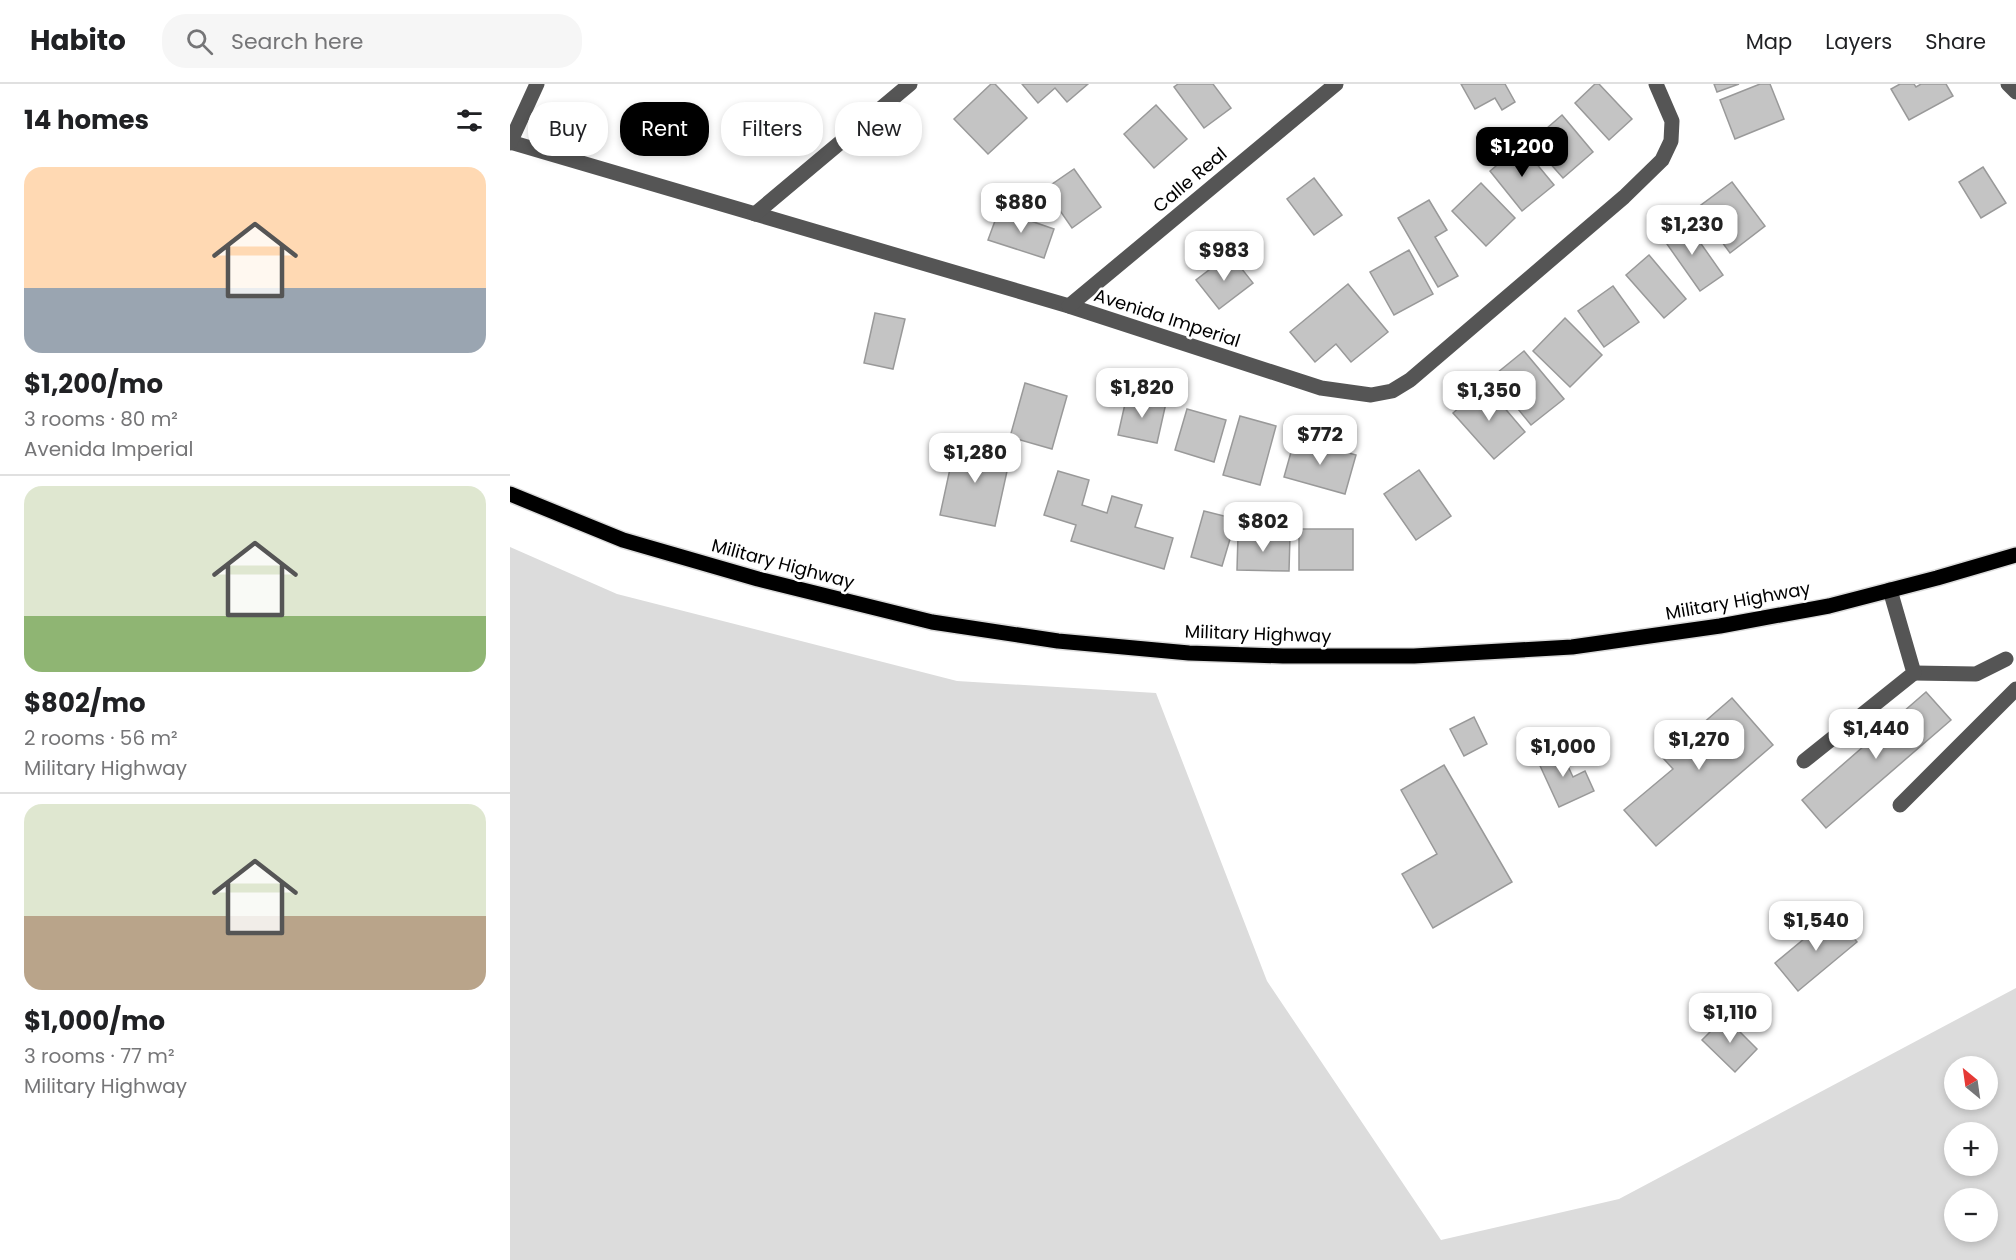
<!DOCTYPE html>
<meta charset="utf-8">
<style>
:root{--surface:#fff;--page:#f6f6f6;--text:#202124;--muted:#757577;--line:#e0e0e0;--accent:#000}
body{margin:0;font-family:Poppins,sans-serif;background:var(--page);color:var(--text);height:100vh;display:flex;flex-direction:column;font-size:22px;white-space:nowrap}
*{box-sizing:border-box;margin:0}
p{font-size:20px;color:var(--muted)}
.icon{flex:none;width:33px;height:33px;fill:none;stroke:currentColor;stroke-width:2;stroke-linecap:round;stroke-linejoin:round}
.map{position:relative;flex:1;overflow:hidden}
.panel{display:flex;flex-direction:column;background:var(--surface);width:510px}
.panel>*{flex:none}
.banner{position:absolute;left:18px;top:18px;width:570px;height:54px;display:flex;gap:12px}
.needle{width:39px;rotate:331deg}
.fabs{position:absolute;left:1434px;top:972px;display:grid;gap:12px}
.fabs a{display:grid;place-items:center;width:54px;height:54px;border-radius:50%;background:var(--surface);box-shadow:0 3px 9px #0003;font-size:30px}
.price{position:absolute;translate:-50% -51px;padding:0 14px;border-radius:12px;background:#fff;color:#222;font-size:20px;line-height:39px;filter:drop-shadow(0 2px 3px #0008)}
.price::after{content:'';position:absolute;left:50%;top:36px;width:18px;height:14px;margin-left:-9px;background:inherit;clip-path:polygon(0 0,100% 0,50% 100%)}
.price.current{background:var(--accent);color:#fff}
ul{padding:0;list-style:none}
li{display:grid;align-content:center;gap:12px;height:318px;padding:0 24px}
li+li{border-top:2px solid var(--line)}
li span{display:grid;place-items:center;height:186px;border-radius:18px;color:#555}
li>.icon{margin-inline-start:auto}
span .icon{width:108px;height:108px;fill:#fffc;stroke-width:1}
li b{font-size:26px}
h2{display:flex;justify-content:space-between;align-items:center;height:72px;padding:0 24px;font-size:26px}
.tag{padding:0 21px;border-radius:24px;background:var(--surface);box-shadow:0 3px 9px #0003;font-size:21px;line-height:54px}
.tag.current{background:var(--accent);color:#fff}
header{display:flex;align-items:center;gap:36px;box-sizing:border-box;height:84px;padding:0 30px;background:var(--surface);border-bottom:2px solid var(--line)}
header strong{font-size:28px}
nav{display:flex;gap:33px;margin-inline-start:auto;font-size:21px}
.search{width:420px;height:54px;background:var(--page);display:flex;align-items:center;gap:15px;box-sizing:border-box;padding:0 21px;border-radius:24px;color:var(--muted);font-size:22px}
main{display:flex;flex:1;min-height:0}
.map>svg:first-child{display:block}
.green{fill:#dcdcdc;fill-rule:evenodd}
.building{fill:#c4c4c4;stroke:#999;stroke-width:1.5}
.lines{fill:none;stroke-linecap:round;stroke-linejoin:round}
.major-casing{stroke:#dbdbdb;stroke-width:18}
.minor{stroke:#555;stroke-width:15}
.major{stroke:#000;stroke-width:15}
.labels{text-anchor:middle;stroke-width:5;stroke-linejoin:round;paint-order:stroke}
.street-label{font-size:18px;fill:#000;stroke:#fff}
</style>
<header>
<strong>Habito</strong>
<div class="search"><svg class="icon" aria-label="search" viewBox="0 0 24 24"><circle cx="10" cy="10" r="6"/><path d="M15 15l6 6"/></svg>Search here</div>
<nav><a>Map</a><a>Layers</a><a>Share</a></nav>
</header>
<main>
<section class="panel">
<h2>14 homes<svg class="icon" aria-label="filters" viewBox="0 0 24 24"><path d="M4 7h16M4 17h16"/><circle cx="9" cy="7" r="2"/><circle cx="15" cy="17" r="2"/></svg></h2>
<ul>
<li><span style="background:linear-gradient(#ffd9b3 65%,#9aa5b1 0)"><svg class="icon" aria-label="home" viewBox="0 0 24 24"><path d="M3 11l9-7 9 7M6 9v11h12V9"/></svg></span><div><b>$1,200/mo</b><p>3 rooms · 80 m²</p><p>Avenida Imperial</p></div></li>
<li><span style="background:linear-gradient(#dfe7d0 70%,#8fb573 0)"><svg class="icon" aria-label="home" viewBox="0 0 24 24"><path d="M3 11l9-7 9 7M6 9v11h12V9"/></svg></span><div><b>$802/mo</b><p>2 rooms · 56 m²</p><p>Military Highway</p></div></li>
<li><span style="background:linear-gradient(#dfe7d0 60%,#b9a48a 0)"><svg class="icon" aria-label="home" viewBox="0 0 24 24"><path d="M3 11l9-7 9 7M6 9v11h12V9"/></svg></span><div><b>$1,000/mo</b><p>3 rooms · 77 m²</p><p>Military Highway</p></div></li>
</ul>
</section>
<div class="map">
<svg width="1506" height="1176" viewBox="0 0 1506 1176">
<rect width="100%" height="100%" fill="#fff"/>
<path class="green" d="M0,463L107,510L447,597L646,609L757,897L931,1156L1109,1115L1506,904V1176H0ZM1444,982H1478V1016H1444ZM1444,1048H1478V1082H1444ZM1444,1114H1478V1148H1444Z"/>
<g class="building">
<polygon points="481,0 485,0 517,34 478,70 444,35"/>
<polygon points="512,0 578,0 557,18 545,4 528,19"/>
<polygon points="668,0 703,0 721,24 694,44 664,3"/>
<polygon points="951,0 995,0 1005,18 992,26 985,14 965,25"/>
<polygon points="1085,0 1089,0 1122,35 1099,56 1065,19"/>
<polygon points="1204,0 1229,0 1207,8"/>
<polygon points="1250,0 1260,0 1274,35 1225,55 1210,16"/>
<polygon points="1390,0 1404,0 1406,3 1411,0 1436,0 1443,12 1399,36 1381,5"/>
<polygon points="646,21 677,55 644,84 614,50"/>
<polygon points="1052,31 1083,68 1053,94 1021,58"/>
<polygon points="1011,61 1044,101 1012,127 980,87"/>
<polygon points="1473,83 1496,119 1471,134 1449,98"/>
<polygon points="564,85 591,123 562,144 535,105"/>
<polygon points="804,94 832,131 804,151 777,115"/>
<polygon points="1222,98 1255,142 1220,169 1187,124"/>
<polygon points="971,99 1005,134 976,162 942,127"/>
<polygon points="919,116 937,146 925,153 948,192 928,203 888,134"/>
<polygon points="489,126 544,145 534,174 478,156"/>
<polygon points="1175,137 1213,191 1190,207 1152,153"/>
<polygon points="899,166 923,210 884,231 860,188"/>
<polygon points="720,170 743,199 709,225 686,196"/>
<polygon points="1139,171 1176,215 1154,234 1116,191"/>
<polygon points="838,200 878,248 841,278 826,260 805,278 780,248"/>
<polygon points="1103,202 1129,238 1094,263 1068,227"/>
<polygon points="365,229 395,235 383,285 354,279"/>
<polygon points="1055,234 1092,271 1060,303 1023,267"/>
<polygon points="1014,267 1054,315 1021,341 982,293"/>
<polygon points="515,299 557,312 542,365 500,353"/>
<polygon points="975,301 1015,348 984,375 943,329"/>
<polygon points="617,311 656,319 647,359 608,351"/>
<polygon points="677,325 716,336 704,378 665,366"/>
<polygon points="730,332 766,342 750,401 713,391"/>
<polygon points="785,354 846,371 835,410 774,393"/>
<polygon points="446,357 501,369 485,442 430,431"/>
<polygon points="909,386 941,432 906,456 874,410"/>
<polygon points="548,387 579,396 572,421 597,429 602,412 632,421 625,443 663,454 654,485 561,457 566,441 534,431"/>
<polygon points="694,427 726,435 712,482 681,473"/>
<rect x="789" y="445" width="54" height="41"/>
<polygon points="728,451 780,452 779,487 727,486"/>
<polygon points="1416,608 1441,636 1316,744 1292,716"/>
<polygon points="1222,614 1263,661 1146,762 1114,726 1163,685 1153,674"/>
<polygon points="964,633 977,660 954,672 940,645"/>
<polygon points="1049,663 1063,693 1075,687 1084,707 1049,723 1026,673"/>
<polygon points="934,681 1002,798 923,844 892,790 927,770 891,706"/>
<polygon points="1324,830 1347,858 1288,907 1265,879"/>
<polygon points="1215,933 1247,965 1225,988 1192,956"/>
</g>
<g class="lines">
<defs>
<polyline id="major" points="0,410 113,456 248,495 422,538 548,557 679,569 773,572 904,572 1062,563 1210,542 1319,522 1427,494 1506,471"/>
</defs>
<use href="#major" class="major-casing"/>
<g class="minor">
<polyline points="1498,0 1506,8"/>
<polyline points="0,58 559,222 811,304 861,311 882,307 900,296 1114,113 1152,76 1161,57 1162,37 1146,0"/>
<polyline points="0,59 27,0"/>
<polyline points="245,130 400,0"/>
<polyline points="559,222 826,0"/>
<polyline points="1404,589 1466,590 1496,575"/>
<polyline points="1294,677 1404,589 1380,506"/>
<polyline points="1390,721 1506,605"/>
</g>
<use href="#major" class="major"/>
</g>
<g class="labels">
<g class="street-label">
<text transform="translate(680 96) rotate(-40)" y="6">Calle Real</text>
<text transform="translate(657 234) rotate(18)" y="6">Avenida Imperial</text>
<text transform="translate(273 480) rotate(15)" y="6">Military Highway</text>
<text transform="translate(1228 517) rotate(-10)" y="6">Military Highway</text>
<text transform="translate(748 550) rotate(2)" y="6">Military Highway</text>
</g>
</g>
</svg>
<div class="fabs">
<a><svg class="needle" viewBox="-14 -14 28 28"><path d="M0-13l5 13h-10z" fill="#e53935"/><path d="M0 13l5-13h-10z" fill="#757577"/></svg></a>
<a>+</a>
<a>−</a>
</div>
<b class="price current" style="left:1012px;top:94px">$1,200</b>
<b class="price" style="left:511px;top:150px">$880</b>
<b class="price" style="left:1182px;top:172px">$1,230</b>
<b class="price" style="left:714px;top:198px">$983</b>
<b class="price" style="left:632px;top:335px">$1,820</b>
<b class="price" style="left:979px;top:338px">$1,350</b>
<b class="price" style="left:810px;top:382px">$772</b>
<b class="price" style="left:465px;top:400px">$1,280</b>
<b class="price" style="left:753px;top:469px">$802</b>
<b class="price" style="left:1366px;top:676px">$1,440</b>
<b class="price" style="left:1189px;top:687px">$1,270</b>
<b class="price" style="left:1053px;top:694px">$1,000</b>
<b class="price" style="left:1306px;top:868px">$1,540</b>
<b class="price" style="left:1220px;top:960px">$1,110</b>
<div class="banner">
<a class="tag">Buy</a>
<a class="tag current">Rent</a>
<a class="tag">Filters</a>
<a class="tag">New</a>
</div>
</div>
</main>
